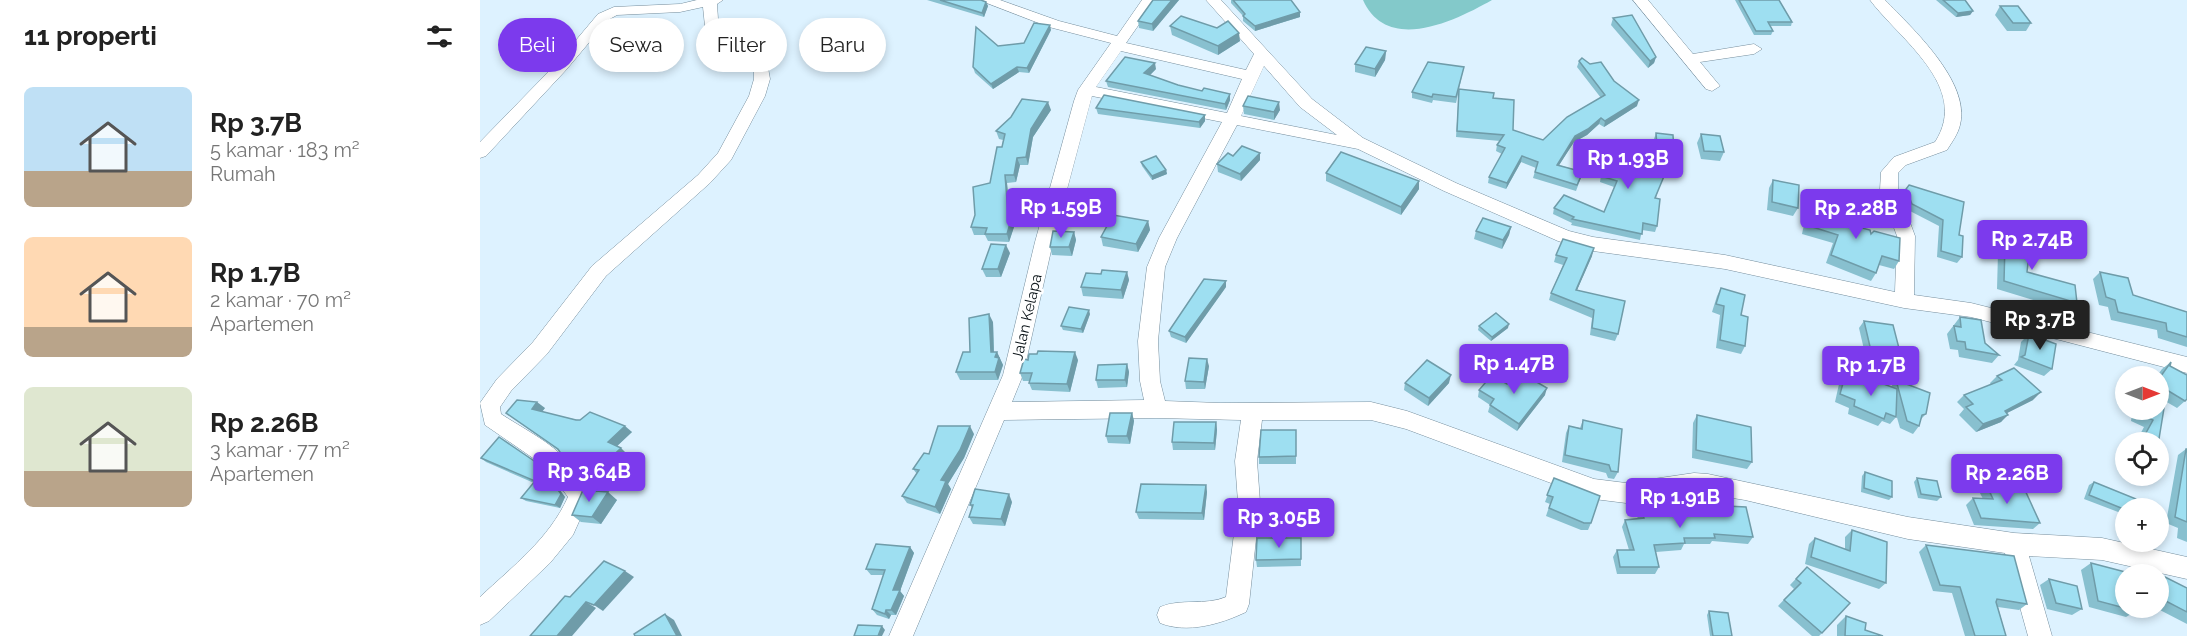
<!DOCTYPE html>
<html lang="id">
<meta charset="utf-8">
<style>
:root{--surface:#fff;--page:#f2f2f2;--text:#222;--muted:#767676;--accent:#7c3aed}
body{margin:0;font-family:Raleway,sans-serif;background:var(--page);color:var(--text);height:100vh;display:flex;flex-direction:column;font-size:22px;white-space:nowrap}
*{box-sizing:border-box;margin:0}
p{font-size:20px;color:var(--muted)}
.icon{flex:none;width:33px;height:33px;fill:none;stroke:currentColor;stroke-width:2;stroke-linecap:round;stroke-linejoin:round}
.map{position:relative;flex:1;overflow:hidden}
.panel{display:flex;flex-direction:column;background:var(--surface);width:480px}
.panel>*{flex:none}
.hud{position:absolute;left:18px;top:18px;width:570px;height:54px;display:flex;gap:12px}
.needle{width:39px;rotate:90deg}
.tools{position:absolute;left:1635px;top:366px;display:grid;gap:12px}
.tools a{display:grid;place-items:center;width:54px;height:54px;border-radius:50%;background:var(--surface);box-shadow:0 3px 9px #0003;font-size:30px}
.price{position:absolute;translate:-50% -51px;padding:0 14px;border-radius:6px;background:var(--accent);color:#fff;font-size:20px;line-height:39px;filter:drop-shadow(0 2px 3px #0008)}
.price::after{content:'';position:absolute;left:50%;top:36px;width:18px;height:14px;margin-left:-9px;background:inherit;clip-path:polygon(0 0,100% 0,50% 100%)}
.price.selected{background:#222;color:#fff}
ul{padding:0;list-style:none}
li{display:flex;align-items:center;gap:18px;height:150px;padding:0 24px}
li span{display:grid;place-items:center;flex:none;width:168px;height:120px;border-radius:9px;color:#555}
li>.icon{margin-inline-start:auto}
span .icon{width:72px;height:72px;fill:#fffc;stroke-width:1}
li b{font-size:26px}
h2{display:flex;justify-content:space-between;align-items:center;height:72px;padding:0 24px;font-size:26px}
.pill{padding:0 21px;border-radius:27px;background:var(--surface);box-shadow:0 3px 9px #0003;font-size:21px;line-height:54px}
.pill.selected{background:var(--accent);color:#fff}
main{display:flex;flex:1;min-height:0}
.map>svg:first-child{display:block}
.water{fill:#83c9ca}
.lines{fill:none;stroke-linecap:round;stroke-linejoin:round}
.minor-casing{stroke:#768e9d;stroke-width:1}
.minor{fill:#fff;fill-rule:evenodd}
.wall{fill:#88c0cf}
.shaded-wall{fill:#6f9ca9}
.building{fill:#9edff1;stroke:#6f9ca9;stroke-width:1.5}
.labels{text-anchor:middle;stroke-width:5;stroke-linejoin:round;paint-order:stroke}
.street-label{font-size:15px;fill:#060f14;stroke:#fff}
</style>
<main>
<section class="panel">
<h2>11 properti<svg class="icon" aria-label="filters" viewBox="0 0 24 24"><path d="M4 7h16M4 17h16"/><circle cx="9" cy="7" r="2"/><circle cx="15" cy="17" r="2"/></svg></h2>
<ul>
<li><span style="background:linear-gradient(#bfe0f5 70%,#b9a48a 0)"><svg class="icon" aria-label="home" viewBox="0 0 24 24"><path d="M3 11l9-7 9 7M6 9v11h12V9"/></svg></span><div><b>Rp 3.7B</b><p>5 kamar · 183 m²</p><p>Rumah</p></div></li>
<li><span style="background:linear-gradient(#ffd9b3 75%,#b9a48a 0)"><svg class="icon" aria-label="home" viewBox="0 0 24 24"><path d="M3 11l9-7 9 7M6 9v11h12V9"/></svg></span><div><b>Rp 1.7B</b><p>2 kamar · 70 m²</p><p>Apartemen</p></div></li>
<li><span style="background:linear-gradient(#dfe7d0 70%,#b9a48a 0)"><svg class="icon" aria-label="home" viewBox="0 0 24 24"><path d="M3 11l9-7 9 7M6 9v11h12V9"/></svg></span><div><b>Rp 2.26B</b><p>3 kamar · 77 m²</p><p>Apartemen</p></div></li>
</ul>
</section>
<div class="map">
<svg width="1707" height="636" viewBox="0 0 1707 636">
<rect width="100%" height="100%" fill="#ddf2ff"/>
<path class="water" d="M883,0H1012C975,21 907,54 883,0Z"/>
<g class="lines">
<defs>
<g id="minor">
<path d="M217,0H243L237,4L240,49L286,56L290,79L285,96L251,160L230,183L126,276L67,354L31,391L20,407L21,414C63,441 89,450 110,497L93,535L70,563L9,621L0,625V597C33,566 69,539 88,497L66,467L5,425L0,403L17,379L53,342L112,266L218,175L238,153L269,96L274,79V63L248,62L228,55L223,7L200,12L137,15L128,20L86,70L6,156L0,158V142L76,64L118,14L134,7L200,4Z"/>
<path d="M499,0H520L579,21L637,36L662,0H676L646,43L766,70L774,54L726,0H741L832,99L883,138L976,183L1089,231L1113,237L1245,255L1415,292L1417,236L1400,190L1401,172L1414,157L1455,142C1491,87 1419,39 1390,0H1405C1432,28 1491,82 1480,125C1478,134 1472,142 1467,150L1426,165L1418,173V190L1435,236L1434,295L1491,303L1707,357V373L1491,317L1424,308L1245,269L1113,251L1078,241L964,191L878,149L757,125L697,238L685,267L678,341L680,381L685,401L740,403L891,402L927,411L1114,479L1146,483L1214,473L1228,474L1428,517L1534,533L1622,538L1707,557V579L1622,560L1549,556L1572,636H1548L1525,553L1428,539L1265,500L1228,494L1214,493L1146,503L1114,499L926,429L891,420H782L777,461L780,502L769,604L766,612C741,624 707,634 680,623L677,615L680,607C701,598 725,606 746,597L758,502L755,461L761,420L677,418L524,420L433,636H409L523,375L555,242L594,101L598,90L631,43L569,27ZM641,51L762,79L747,113L616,87ZM784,66L820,107L857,135L761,116ZM612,96L742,122L679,238L667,267L658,341L660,381L664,400L532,402L543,375L573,242Z"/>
<polygon points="1153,0 1168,0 1213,54 1274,44 1282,49 1274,54 1220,62 1240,86 1232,91 1226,89"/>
</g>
</defs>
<use href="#minor" class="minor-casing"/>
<use href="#minor" class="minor"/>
</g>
<g class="wall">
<polygon points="447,0 501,0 506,2 508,6 504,17"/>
<polygon points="673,0 699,0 673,31 659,28 658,21"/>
<polygon points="751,0 753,0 820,17 775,31 763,21 763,16 751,3"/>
<polygon points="1255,0 1299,0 1312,22 1311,26 1290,26 1293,31 1291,35 1274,35"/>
<polygon points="1456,0 1485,0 1493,11 1490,15 1476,17"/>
<polygon points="1520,6 1551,23 1546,31 1527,31 1515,15"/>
<polygon points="1133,18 1176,57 1174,63 1168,68 1131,25"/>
<polygon points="690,26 737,28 760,41 738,55 692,35"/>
<polygon points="571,30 549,73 539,72 513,89 495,73 493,67 518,46 544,43"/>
<polygon points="906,51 905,60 895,77 875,72 875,64"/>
<polygon points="1099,61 1134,81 1157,106 1124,127 1119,124 1107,135 1094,142 1079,165 1103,172 1096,191 1053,178 1056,168 1041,162 1026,189 1008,183 1009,177 1022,154 1016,151 1017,145 1020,141 976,137 979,90 976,103 953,100 952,103 932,98 932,92 984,67 979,89 1013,98 1033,130 1063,140 1121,98 1097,67"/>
<polygon points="676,69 670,75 698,85 722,91 750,94 750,100 746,110 628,87 626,81"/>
<polygon points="763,106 800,110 794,120 764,114"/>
<polygon points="616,108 725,115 725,121 720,128 618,114"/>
<polygon points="571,110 553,137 548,165 540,165 536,182 527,183 530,213 533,213 536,221 529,242 508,241 505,235 494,235 491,227 510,183 522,147 523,140 519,139 516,131"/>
<polygon points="1176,133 1193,135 1176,198 1177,226 1175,232 1162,230 1160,240 1091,225 1092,223 1073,214 1074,208 1124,212 1134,187 1120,182 1121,176 1175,159 1174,139"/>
<polygon points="1221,134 1244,152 1240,161 1221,159 1217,143"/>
<polygon points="753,156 780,160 761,181 738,172 737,164"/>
<polygon points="661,162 686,170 687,174 672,180 662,166"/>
<polygon points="846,173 939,189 921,215 846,181"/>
<polygon points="1293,180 1318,208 1313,216 1287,210 1289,188"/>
<polygon points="1429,185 1479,235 1482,257 1477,263 1457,257 1459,226 1428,210 1422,196"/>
<polygon points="1330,207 1382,228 1391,234 1419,261 1414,269 1399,265 1396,273 1391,281 1346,263 1353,243 1322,234 1326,215"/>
<polygon points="668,221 670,230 658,252 623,246 621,237"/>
<polygon points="1031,227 1029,235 1022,249 994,239 996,231"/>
<polygon points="1533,231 1547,272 1597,303 1589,311 1517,289 1518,253 1525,245 1526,239"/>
<polygon points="594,232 596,240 592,256 572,255 570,247"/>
<polygon points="530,253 521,277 506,277 502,269"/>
<polygon points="1076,255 1112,256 1097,290 1138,334 1135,341 1110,335 1112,318 1069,300 1071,293 1083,265 1074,262"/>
<polygon points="647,272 649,280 643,299 603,296 601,287 621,274"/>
<polygon points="1620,272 1653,295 1707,312 1707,347 1678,338 1677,330 1631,320 1628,307 1619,305 1613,279"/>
<polygon points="746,287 706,343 691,337 689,331"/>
<polygon points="1241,288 1261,315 1265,346 1261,354 1236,348 1240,315 1232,312 1237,296"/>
<polygon points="610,314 603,333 583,330 581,326"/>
<polygon points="1480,317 1505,343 1519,355 1512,363 1479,357 1478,350 1470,349 1467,334"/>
<polygon points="1384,321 1421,356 1416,362 1386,358 1379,328"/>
<polygon points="513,322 514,352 517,352 523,365 518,380 480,380 476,372 490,352"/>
<polygon points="999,326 1028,328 1011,341 998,330"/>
<polygon points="1549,334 1572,369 1564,376 1534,365 1538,360 1541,342"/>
<polygon points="598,360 590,392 552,390 549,383 549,381 543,381 540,373"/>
<polygon points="1691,362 1690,366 1705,401 1697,408 1685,401 1678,442 1656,442 1664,427 1651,421 1652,414 1655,410 1678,410 1678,376 1677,376 1682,369"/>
<polygon points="647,364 649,372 647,387 618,388 616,380"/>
<polygon points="729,366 725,389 706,389 705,381"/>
<polygon points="1365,376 1390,384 1393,380 1411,387 1416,380 1446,414 1440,420 1439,426 1433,434 1420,428 1416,414 1416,417 1410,424 1402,421 1398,426 1368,414 1369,408 1355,402 1359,384"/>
<polygon points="1517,376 1553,400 1527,413 1521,422 1496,432 1479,415 1484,409 1477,402 1484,395 1511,385 1510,383"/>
<polygon points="925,383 969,383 948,406 924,390"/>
<polygon points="1027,384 1065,395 1037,431 1008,412 1010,405 998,397 999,390"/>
<polygon points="65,408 62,412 152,432 137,446 148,455 110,491 137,500 121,524 101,522 92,515 109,491 79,451 26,413"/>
<polygon points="652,413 654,421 650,444 628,443 626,436"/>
<polygon points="1217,415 1272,462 1267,469 1212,458 1213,423"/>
<polygon points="1103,420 1138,472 1134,479 1128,478 1126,473 1082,462 1086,433 1089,426 1100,428"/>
<polygon points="736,422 737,430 735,450 693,450 692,442"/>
<polygon points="816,430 816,464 779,464 779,457"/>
<polygon points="494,434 484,458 468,484 471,489 460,514 427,503 422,496 437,474 433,469 449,454"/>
<polygon points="1706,449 1707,449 1707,542 1697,538 1698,528 1686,523 1698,455"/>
<polygon points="1,458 60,465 64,469 85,497 80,508 46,501 41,498 54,483 6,462"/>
<polygon points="1385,472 1412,497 1409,500 1381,492 1382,476"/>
<polygon points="1074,478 1111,523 1108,530 1101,530 1066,516 1070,504 1065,502"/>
<polygon points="1437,478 1461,497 1457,501 1438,498 1434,482"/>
<polygon points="1614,482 1646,508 1646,515 1604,499 1609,485"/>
<polygon points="726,485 727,492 724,520 659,519 656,512"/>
<polygon points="1507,486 1560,523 1553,529 1494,525 1486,505 1493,498 1503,499 1500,493"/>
<polygon points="532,502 525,526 493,524 489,517 492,508 490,505"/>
<polygon points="1200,502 1226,505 1273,537 1268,544 1232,541 1230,544 1204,544 1201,550 1176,552 1179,567 1175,574 1137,574 1133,557 1137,550 1149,550 1142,527 1145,520 1158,519 1157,516 1161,509 1197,507"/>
<polygon points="1372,530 1406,583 1399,589 1325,564 1329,544 1335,538 1365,549 1365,537"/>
<polygon points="821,538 821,566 777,567 776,560"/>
<polygon points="1446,545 1547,604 1539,610 1518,607 1526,636 1485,636 1472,593 1453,591 1439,552"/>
<polygon points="430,547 434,553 420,591 424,596 416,615 411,615 409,619 397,615 392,609 404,575 391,575 386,569"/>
<polygon points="1611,563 1656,611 1646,617 1609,607 1601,570"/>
<polygon points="1327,567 1342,633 1339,636 1332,636 1298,606 1314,589 1310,585"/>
<polygon points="1685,577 1707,588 1707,624 1676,608 1678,608 1678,580"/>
<polygon points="1569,579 1602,609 1592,615 1567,609 1560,585"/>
<polygon points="1229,611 1252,636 1230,636 1227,615"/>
<polygon points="1366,616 1385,630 1403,636 1357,636 1357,625"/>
</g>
<g class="shaded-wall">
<polygon points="692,0 699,0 673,31 672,24"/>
<polygon points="506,2 508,6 504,17 502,13"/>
<polygon points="1493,11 1490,15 1476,17 1478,13"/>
<polygon points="820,12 820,17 775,31 775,26"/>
<polygon points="570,25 571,30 549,73 547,68"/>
<polygon points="759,33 760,41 738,55 738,46"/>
<polygon points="906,51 905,60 895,77 895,69"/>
<polygon points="1176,57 1174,63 1168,68 1170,61"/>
<polygon points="675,63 676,69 665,80 664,73"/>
<polygon points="537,67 539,72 513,89 511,84"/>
<polygon points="750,94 750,100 746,110 745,104"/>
<polygon points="1159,100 1157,106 1124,127 1125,121"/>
<polygon points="568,102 571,110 553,137 548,165 546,157 551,129"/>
<polygon points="799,102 800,110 794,120 794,112"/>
<polygon points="725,115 725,121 720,128 719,122"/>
<polygon points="1121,118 1119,124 1107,135 1094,142 1076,170 1077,165 1095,136"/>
<polygon points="780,153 780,160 761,181 760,174"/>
<polygon points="1042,156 1041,162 1026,189 1027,183"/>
<polygon points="537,158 540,165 536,182 534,175"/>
<polygon points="686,170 687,174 672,180 672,176"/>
<polygon points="525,175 527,183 530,221 528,213"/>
<polygon points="939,181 939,189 921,215 921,207"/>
<polygon points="533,213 536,221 529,242 527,234"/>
<polygon points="668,221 670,230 658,252 656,244"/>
<polygon points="1031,227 1029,235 1022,249 1023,240"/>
<polygon points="594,232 596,240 592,256 589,247"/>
<polygon points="526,245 530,253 521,277 518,269"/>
<polygon points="1114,248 1112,256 1094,297 1096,290"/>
<polygon points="647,272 649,280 643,299 641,290"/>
<polygon points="746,281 746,287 706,343 705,337"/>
<polygon points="609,310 610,314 603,333 601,329"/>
<polygon points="509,314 513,322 514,360 511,352"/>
<polygon points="1029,324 1028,328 1011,341 1012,337"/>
<polygon points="517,352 523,365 518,380 515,372 515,357"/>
<polygon points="595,352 598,360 590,392 587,384"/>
<polygon points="727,359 729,366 725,389 724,382"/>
<polygon points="647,364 649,372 647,387 645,380"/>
<polygon points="971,375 969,383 948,406 949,398"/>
<polygon points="1067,388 1065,395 1037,431 1039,424"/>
<polygon points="1561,392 1553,400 1517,418 1525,411"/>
<polygon points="57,402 65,408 59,415 52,409"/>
<polygon points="652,413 654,421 650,444 647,436"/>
<polygon points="1528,415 1521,422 1496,432 1503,424"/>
<polygon points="736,422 737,430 735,450 734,443"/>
<polygon points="145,426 152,432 135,448 128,442"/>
<polygon points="490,426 494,434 484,458 468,484 471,489 460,514 455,507 461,480"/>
<polygon points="141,448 148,455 109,491 102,485"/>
<polygon points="60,465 64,469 85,497 80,508 75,505"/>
<polygon points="726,485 727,492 724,520 722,513"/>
<polygon points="128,492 137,500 121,524 112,517"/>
<polygon points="529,494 532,502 525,526 521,519"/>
<polygon points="430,547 434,553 420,591 424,596 416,615 411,610 413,590"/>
<polygon points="145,571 154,577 123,611 114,605"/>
<polygon points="106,602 116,608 92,636 77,636"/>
<polygon points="406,610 411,615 409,619 405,614"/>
<polygon points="185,614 194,620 202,636 197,636"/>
<polygon points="402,626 405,630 402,636 398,636"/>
</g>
<g class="building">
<polygon points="460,0 501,0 506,2 502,13"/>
<polygon points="673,0 692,0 672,24 658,21"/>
<polygon points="753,0 811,0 820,12 775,26 763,16 765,14"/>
<polygon points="1259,0 1299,0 1312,22 1288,22 1293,31 1276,31"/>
<polygon points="1463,0 1485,0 1493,11 1478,13"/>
<polygon points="1520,6 1538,6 1551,23 1533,23"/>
<polygon points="1152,15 1176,57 1170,61 1133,18"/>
<polygon points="701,16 737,28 748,21 759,33 738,46 690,26"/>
<polygon points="554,23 570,25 547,68 537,67 511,84 493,67 496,27 518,46 544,43"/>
<polygon points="886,47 906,51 895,69 875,64"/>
<polygon points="645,57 675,63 664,73 698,85 722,91 724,88 750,94 745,104 626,81"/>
<polygon points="1102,58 1110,64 1121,62 1134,81 1159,100 1125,121 1121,118 1108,129 1095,136 1077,165 1103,172 1097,185 1055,172 1058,162 1042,156 1027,183 1009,177 1025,148 1017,145 1024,135 977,131 979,89 1014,93 1013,98 1034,100 1033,130 1063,140 1087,117 1125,95 1099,61"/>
<polygon points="948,62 984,67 976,97 953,94 952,97 932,92"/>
<polygon points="624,95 725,115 719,122 616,108"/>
<polygon points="768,96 799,102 794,112 763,106"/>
<polygon points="542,99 568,102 551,129 546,157 537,158 534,175 525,175 528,213 533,213 527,234 505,234 507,228 491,227 495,215 493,187 510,183 517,147 522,147 525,134 516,131 531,117"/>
<polygon points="1176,133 1193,135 1194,152 1175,198 1180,199 1177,226 1163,223 1162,234 1092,219 1094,217 1074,208 1084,195 1124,212 1137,181 1121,176 1139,146 1178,160"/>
<polygon points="1221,134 1240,136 1244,152 1224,151"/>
<polygon points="762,146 780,153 760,174 737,164 748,153 753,156"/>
<polygon points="861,152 939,181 921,207 846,173"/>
<polygon points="676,156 686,170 672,176 661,162"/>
<polygon points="1293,180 1319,185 1318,208 1292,202"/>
<polygon points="1429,185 1484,202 1479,235 1483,236 1482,257 1461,251 1463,220 1432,204 1426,189"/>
<polygon points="1330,207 1383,224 1382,228 1390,230 1391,234 1394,231 1420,238 1419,261 1402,256 1396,273 1351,255 1358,235 1326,225"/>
<polygon points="633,215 668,221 656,244 621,237"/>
<polygon points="1003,218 1031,227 1023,240 996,231"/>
<polygon points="573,231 594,232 589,247 570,247"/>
<polygon points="1533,231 1551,237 1547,272 1595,285 1597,303 1524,281 1525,245 1531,246"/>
<polygon points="1083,239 1114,248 1096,290 1145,301 1138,334 1112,328 1114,310 1071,293 1087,258 1076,255"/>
<polygon points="511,244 526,245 518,269 502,269"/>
<polygon points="622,270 647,272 641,290 601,287 606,273 621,274"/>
<polygon points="1620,272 1648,278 1653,295 1707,312 1707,337 1687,331 1686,323 1638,312 1635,300 1626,297"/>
<polygon points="724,279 746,281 705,337 689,331"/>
<polygon points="1241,288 1265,295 1261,315 1268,317 1265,346 1240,340 1244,306 1236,304"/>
<polygon points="589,307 609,310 601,329 581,326"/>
<polygon points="1016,313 1029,324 1012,337 999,326"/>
<polygon points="509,314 511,352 517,352 515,357 519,358 515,372 476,372 483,352 490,352 489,318"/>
<polygon points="1480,317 1501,320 1505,343 1519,355 1486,349 1485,342 1477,341 1474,326 1481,327"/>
<polygon points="1384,321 1413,325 1421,356 1391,351"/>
<polygon points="1549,334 1576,344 1572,369 1541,357 1545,355"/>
<polygon points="558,351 595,352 587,384 549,383 552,373 540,373 544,359 548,360 549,354 557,354"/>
<polygon points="709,358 727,359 724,382 705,381"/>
<polygon points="947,360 971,375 949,398 925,383"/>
<polygon points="1691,362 1690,366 1707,375 1707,399 1705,401 1687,390 1678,445 1678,442 1661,442 1673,420 1659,414 1660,410 1678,410 1678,380"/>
<polygon points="647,364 645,380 616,380 618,365"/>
<polygon points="1534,368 1561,392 1525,411 1528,415 1503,424 1486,407 1493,404 1484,395 1522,380 1517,376"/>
<polygon points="1038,371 1067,388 1039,424 1010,405 1014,399 999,390 1012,375 1027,384"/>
<polygon points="1365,376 1392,385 1393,380 1417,389 1416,417 1406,413 1404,419 1374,406 1375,400 1360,394"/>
<polygon points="1416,380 1450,393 1446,414 1442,415 1439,426 1427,421"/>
<polygon points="37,400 57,402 52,409 96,420 100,420 110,412 145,426 128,442 141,448 102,485 78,449 26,413"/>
<polygon points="630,413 652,413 647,436 626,436"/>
<polygon points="1217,415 1271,427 1272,462 1216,450"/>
<polygon points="1103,420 1142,429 1138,472 1131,471 1129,465 1085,455 1089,426 1102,429"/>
<polygon points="694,422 736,422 734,443 692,442"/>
<polygon points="458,426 490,426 480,450 461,480 466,481 455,507 422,496 439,470 433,469 444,453 449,454"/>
<polygon points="781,430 816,430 816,456 779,457"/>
<polygon points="19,437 60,465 81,494 75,505 41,498 55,481 1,458"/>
<polygon points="1706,449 1707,449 1707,522 1695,517"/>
<polygon points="1385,472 1412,481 1412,497 1384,488"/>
<polygon points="1074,478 1120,496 1111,523 1104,523 1069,508 1073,497 1067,495"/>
<polygon points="1437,478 1457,481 1461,497 1441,494"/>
<polygon points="1614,482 1656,499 1656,508 1646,508 1646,510 1609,495"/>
<polygon points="661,484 726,485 722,513 656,512"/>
<polygon points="1507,486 1544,488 1560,523 1501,518 1493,498 1513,499"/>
<polygon points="495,489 529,494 521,519 489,517 493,505 490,505"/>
<polygon points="103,490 128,492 112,517 92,515"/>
<polygon points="1225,501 1226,505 1266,507 1273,537 1234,534 1235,538 1204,538 1205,543 1174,545 1179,567 1140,567 1137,550 1154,550 1145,520 1164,518 1161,509 1201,506 1200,502"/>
<polygon points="1372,530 1407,542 1406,583 1331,557 1335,538 1370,551"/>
<polygon points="777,538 821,538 821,559 776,560"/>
<polygon points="396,544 430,547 413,590 420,590 411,610 406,610 405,614 392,609 405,570 386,569"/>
<polygon points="1446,545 1534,556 1547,604 1517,599 1516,602 1526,636 1495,636 1480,587 1460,585"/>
<polygon points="124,561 145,571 114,605 106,602 77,636 50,636 85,596 90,597"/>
<polygon points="1611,563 1653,574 1646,574 1646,608 1656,608 1656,611 1618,601"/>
<polygon points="1327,567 1370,603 1342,633 1304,600 1321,583 1316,579"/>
<polygon points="1685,577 1707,588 1707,612 1680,598"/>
<polygon points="1569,579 1597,586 1602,609 1576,603"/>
<polygon points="1229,611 1248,613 1252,636 1233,636"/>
<polygon points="185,614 197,636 155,636 154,634"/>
<polygon points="1366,616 1386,623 1385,630 1403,636 1365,636"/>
<polygon points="378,625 402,626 398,636 374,636"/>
</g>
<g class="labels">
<g class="street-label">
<text transform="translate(547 317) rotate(-77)" y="5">Jalan Kelapa</text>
</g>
</g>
</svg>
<div class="tools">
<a><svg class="needle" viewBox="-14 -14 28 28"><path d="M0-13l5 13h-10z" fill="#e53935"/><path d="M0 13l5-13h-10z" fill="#767676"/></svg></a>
<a><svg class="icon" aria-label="locate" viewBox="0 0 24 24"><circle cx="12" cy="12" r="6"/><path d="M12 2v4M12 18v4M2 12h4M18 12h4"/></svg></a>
<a>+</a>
<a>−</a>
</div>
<b class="price" style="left:1148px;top:190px">Rp 1.93B</b>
<b class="price" style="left:581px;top:239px">Rp 1.59B</b>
<b class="price" style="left:1376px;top:240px">Rp 2.28B</b>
<b class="price" style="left:1552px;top:271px">Rp 2.74B</b>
<b class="price selected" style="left:1560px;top:351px">Rp 3.7B</b>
<b class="price" style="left:1034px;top:395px">Rp 1.47B</b>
<b class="price" style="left:1391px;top:397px">Rp 1.7B</b>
<b class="price" style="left:109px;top:503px">Rp 3.64B</b>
<b class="price" style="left:1527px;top:505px">Rp 2.26B</b>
<b class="price" style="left:1200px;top:529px">Rp 1.91B</b>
<b class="price" style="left:799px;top:549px">Rp 3.05B</b>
<div class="hud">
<a class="pill selected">Beli</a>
<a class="pill">Sewa</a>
<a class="pill">Filter</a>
<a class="pill">Baru</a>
</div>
</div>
</main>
